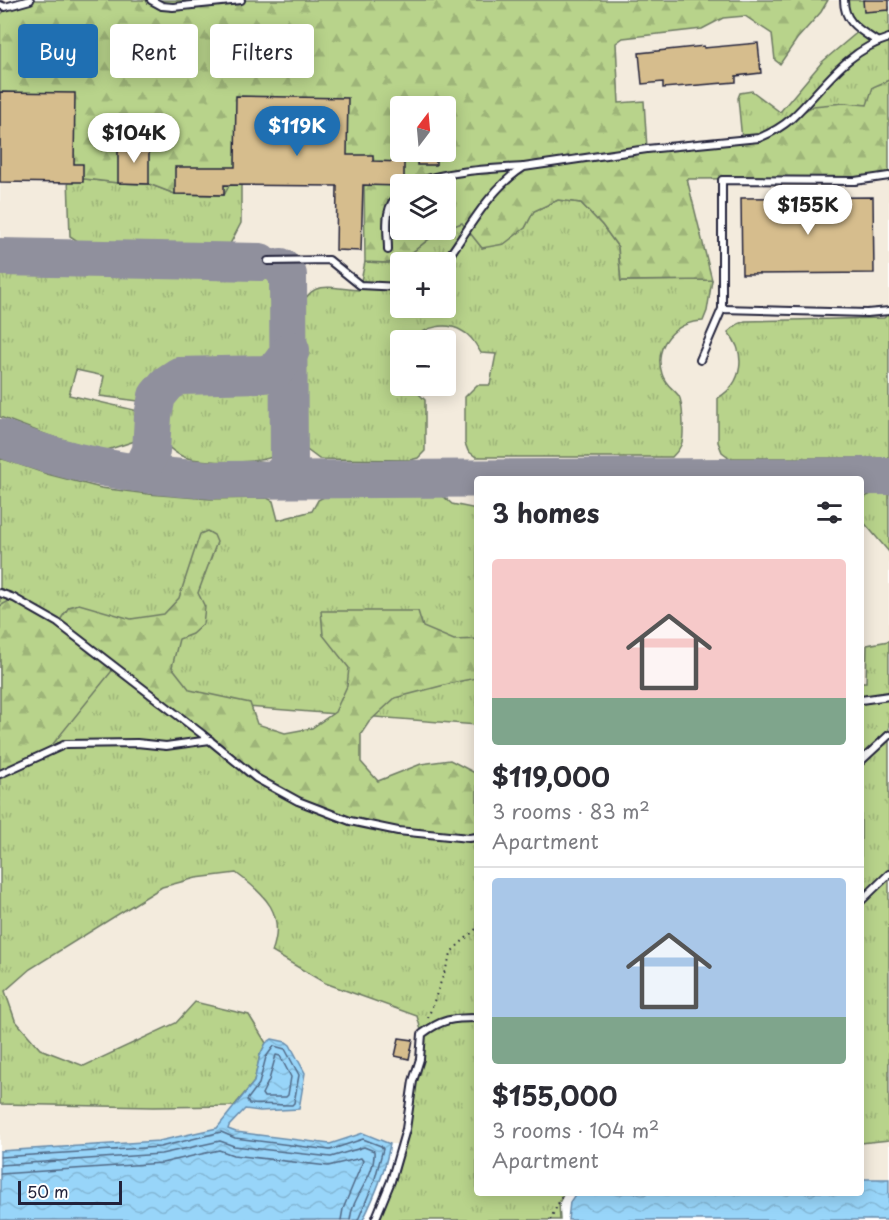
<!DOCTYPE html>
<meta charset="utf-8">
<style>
:root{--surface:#fff;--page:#f2f2f3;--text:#2b2b33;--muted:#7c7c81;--line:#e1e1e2;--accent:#1f6fb2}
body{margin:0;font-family:"Playpen Sans",sans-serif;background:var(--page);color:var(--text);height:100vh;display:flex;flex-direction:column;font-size:22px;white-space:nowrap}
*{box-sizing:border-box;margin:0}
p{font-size:20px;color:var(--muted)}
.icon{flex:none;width:33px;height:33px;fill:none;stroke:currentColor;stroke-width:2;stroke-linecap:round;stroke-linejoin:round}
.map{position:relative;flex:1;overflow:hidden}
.side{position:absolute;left:474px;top:476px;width:390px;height:720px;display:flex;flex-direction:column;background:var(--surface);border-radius:6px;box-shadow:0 3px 15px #0003}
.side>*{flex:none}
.guide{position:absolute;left:18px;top:24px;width:366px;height:54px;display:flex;gap:12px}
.needle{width:39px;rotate:16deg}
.buttons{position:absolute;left:390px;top:96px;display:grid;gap:12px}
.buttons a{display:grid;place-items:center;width:66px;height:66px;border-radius:6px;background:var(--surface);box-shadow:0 3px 15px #0003;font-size:30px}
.scale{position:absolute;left:18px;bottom:15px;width:104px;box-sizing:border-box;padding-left:6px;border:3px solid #22223b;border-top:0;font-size:16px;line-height:21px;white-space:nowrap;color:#22223b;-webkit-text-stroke:4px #fff;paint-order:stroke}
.price{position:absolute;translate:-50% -51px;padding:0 14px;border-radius:21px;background:#fff;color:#222;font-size:20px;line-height:39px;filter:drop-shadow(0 2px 3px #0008)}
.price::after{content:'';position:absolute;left:50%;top:36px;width:18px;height:14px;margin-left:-9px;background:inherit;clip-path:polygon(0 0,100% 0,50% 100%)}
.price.on{background:var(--accent);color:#fff}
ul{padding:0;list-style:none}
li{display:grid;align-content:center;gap:12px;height:318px;padding:0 18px}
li+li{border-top:2px solid var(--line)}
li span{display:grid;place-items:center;height:186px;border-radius:6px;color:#555}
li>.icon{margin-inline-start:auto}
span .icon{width:108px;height:108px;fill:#fffc;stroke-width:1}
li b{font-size:26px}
h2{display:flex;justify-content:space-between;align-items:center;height:72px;padding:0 18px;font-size:26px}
.chip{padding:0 21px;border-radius:6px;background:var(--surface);box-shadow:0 3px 15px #0003;font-size:21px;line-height:54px}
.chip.on{background:var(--accent);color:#fff}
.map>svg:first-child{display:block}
.built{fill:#f3ebdd;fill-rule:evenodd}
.grass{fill:url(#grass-tufts);stroke:#6d7a63;stroke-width:1.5;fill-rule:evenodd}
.forest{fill:url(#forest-firs);stroke:#6d7a63;stroke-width:1.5;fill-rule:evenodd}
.water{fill:url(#water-waves);stroke:#698dad;stroke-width:1.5}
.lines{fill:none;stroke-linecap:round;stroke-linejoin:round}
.shore{stroke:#516a87;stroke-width:1.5}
.taxiway{stroke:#90909d;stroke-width:38}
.building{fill:#d6bd8d;stroke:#22223b;stroke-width:1.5}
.lane-casing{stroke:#22223b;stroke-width:10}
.path{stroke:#22223b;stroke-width:2;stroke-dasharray:1.5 4.5;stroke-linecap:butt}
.lane{stroke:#fff;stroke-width:6}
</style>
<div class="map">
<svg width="889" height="1220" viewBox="0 0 889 1220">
<defs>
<pattern id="grass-tufts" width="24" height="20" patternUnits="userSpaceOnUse" patternTransform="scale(1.5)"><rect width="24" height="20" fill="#b8d38b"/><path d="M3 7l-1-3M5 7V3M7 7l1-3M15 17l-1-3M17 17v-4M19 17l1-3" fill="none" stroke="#9eb579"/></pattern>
<pattern id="forest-firs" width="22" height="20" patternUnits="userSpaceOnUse" patternTransform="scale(1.5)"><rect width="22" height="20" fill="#b8d38b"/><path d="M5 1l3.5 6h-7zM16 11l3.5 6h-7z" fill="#9eb579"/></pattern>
<pattern id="water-waves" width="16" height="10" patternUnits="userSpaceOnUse" patternTransform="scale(1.5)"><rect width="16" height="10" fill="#98d5f9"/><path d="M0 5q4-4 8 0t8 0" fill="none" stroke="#83b7d6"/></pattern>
</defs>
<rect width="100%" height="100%" fill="#fff"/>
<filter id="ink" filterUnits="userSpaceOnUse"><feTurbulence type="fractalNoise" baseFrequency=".0167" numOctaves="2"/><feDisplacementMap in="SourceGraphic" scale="12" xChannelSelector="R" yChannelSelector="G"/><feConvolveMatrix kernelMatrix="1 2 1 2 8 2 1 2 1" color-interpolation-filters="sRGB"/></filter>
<g filter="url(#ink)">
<path class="built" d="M0,0H889V1179H861V478H477V1146L390,1144L363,1133L330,1144L236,1132L217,1128L159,1141L0,1151ZM400,106H446V152H400ZM400,184H446V230H400ZM400,262H446V308H400ZM400,340H446V386H400Z"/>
<g class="grass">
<polygon points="844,0 865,0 889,7 889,80 867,105 844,103 775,131 742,140 738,98 740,93 752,91 780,112 822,62 860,30 850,21"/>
<polygon points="68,177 118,183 149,184 175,194 224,195 232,180 241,180 241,223 230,244 84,245 70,236"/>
<path d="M558,200L581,203L602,225L618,247L621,281L712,280L707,311L703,321C675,322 653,345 662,374C665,385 673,388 679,396C683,403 684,434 682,442C681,448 676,453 672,457H476L468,451L465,443V397L477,385H490L496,354L481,353C476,345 471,335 462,331C447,322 424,326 414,340H400V386H411L425,400V451L418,458L410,460L319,459L303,447L298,438L299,313C310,278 328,288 359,290L365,262L388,263L401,261L438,232L462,222L482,248L525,228L534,211ZM400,262H446V308H400Z"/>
<path d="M0,274L269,279C293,292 283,321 282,344L265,358L185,359L170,364L159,374L146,402L100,396L104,376L76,370L69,395L143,412L142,433L135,441L104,451L50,436L0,417Z"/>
<path d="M889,313V458H730L722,452L718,442V398C743,383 747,354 728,332L738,324L745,321L884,318Z"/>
<path d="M251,385C255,385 261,384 264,385C287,396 295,434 278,453C268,465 199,463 184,457C176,454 163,444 160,436C156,425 158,400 169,393C182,385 204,391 219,389C229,388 240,386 251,385Z"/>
<path d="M0,458L47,474L101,488L148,494L210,499L267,498L273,501L278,520L312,511L318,500L326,496L438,495L444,497L452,504L477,509V725L159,700L477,837V1192L564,1193L559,1203L560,1220H375L406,1129L413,1081L425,1044L417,1016L325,983L272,952C286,914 266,895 236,873L196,878L162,887L30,969L5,991L15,1020L40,1049L84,1066L176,1023L195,1002L249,1015L266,1043L260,1055L254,1082L234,1106L153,1107L0,1104Z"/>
<polygon points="873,493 889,493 889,552 861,519 861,499"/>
<polygon points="889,641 889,1140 861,1143 861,682 866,682 867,645"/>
</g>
<g class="forest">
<path d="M17,0H828L821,12L797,39L780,64L775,60L772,34L745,16L723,18L702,29L623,38L616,43L619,103L644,101L647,149L759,138L813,106L844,103L867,105L873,87L889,80V174L884,178L687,179L712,280L621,281L618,247L602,225L581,203L558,200L534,211L525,228L504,244L482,248L462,223L446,229V184H400V230H444L438,232L401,261L388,263L365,262L364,182L232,180L224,195L175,194L149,184L118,183L68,177L0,174V15ZM400,106H446V152H400Z"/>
<polygon points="207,531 214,535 217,542 198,593 205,607 203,624 192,634 179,639 172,667 190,690 250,703 257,724 285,733 312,728 335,712 347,686 349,668 323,635 321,611 418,611 423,627 454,640 477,639 477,678 456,682 395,698 369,722 361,734 361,762 378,781 421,764 450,760 477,774 477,837 469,838 350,821 298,801 256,778 115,667 45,754 0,774 0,606 14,598 58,623 69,607 79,604 131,619 164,614 179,598 200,534"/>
</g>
<g class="water">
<path d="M272,1039L286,1042L290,1045L305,1073L299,1109L260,1111L245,1109L229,1126L228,1129L236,1132L330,1144L363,1133L390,1144C385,1172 375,1195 363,1220H0V1151L159,1141L217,1128L254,1082L260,1055L266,1043Z"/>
<polygon points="861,1179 889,1179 889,1220 568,1220 570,1202 576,1193 861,1192"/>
</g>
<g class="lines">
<g class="shore">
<polygon points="274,1046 285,1049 299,1075 294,1103 292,1105 249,1104 247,1100 259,1084 266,1057"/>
<polygon points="276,1055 280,1056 291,1077 288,1095 286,1097 264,1097 262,1094 269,1080"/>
<polyline points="0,1157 160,1147 221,1132 235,1138 330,1150 363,1139 381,1146 383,1149 374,1182 358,1220"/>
<path d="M0,1165L161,1154L220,1141L234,1146L331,1157L364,1147L374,1151C376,1176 352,1196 350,1220"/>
<polyline points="0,1174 162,1163 219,1150 233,1155 328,1166 361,1158 363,1161 343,1209 341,1220"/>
</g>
<g class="taxiway">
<polyline points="0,257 260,262"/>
<polyline points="281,267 288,275 289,466 284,472"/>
<path d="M0,438C69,465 141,477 215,480L889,476"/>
<polyline points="139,468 146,461 151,451 153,416 157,396 167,384 179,376 265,374 277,369 291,350"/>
</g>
</g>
<g class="building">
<polygon points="863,0 889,0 889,10 864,12"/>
<polygon points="758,43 761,73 736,76 736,82 663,88 663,82 642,84 639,53 704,46 704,48"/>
<polygon points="0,92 75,93 74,164 83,164 83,182 73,182 73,183 0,182"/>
<polygon points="236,96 348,98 347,155 373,155 373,161 404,162 404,182 401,182 400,186 363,185 361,251 336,250 337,186 224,185 224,195 175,194 175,167 235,167"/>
<polygon points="118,144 149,145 149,184 118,183"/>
<polygon points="418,152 436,152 436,165 417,165"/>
<polygon points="873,197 874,273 742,274 741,198"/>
<polygon points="399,1038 413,1040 409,1059 395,1056"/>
</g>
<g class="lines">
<defs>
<g id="lane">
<polyline points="151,0 162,6 173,7 241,0"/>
<path d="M844,0C844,23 860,30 878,42"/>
<polyline points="0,5 5,7 30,0"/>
<path d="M412,184C446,171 487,169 523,167"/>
<path d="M388,250C388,231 382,207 400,194"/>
<polyline points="268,261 329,260 360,285 400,287"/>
<path d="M445,262C469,229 489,189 524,167L647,149L759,138C771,133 782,127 792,118C823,89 845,51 889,38"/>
<polyline points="722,309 722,180 855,181 889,176"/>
<polyline points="700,360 722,309 867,313 889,311"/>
<polyline points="0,593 14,598 58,623 202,734 256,778 298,801 350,821 398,831 469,838 477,837"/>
<polyline points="861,700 889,696"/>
<polyline points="861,761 889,735"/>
<polyline points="0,774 66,744 137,743 166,746 210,740"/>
<polyline points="861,901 889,874"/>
<path d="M375,1220L391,1181L406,1129L413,1081L420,1059L422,1034C442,1019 452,1018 477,1018"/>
</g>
</defs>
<use href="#lane" class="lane-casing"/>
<g class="path">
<polyline points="428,1018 452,951 477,928"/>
<polyline points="550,1220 564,1192"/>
</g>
<use href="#lane" class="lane"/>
</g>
</g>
</svg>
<div class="buttons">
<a><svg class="needle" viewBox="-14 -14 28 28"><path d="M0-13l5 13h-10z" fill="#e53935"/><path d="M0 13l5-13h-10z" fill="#7c7c81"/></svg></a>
<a><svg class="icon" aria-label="layers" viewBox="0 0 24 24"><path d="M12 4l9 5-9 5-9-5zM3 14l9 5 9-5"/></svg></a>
<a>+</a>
<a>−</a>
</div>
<div class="scale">50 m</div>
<b class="price on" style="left:297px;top:157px">$119K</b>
<b class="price" style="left:134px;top:164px">$104K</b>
<b class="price" style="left:808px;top:236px">$155K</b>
<div class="guide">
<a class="chip on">Buy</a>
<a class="chip">Rent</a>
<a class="chip">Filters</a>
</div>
<section class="side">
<h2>3 homes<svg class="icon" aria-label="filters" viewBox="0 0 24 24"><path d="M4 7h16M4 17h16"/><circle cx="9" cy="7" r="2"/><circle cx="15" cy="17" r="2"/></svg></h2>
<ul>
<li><span style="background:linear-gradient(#f6c9c9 75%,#7fa58c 0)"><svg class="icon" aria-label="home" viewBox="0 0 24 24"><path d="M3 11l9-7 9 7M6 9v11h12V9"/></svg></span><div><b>$119,000</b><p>3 rooms · 83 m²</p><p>Apartment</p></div></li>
<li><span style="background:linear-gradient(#a9c7e8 75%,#7fa58c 0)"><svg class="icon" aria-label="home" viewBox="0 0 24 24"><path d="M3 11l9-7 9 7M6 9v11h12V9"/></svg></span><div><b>$155,000</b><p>3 rooms · 104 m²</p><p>Apartment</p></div></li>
</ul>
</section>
</div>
